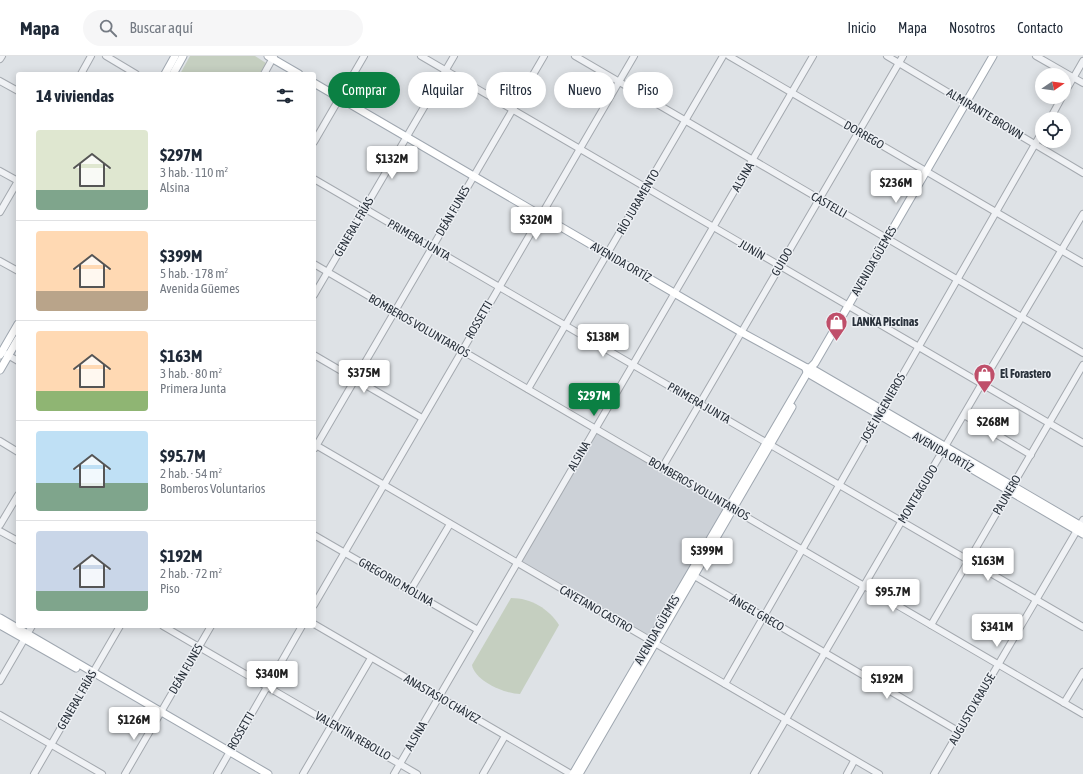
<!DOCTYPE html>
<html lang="es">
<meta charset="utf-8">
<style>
:root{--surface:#fff;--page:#f6f6f7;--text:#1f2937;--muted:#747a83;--line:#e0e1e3;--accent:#0b8043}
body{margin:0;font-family:"Asap Condensed",sans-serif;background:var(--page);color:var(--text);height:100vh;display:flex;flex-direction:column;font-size:15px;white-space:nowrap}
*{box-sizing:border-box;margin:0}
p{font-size:13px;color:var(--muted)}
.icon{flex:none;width:22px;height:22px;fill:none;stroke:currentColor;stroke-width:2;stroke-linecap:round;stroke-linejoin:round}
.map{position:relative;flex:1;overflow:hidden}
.details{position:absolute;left:16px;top:16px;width:300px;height:556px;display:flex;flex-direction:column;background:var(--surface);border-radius:4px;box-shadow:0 2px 10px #0003}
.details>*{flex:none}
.guide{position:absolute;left:328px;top:16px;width:380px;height:36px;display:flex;gap:8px}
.needle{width:26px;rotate:77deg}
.buttons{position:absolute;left:1035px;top:12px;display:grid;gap:8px}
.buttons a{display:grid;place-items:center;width:36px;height:36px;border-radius:50%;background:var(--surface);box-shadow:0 2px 10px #0003;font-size:20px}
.price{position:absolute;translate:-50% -34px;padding:0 9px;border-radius:4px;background:#fff;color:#222;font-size:13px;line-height:26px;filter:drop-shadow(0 1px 2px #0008)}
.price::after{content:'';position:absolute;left:50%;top:24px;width:12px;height:9px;margin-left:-6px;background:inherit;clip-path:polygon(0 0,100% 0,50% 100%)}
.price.current{background:var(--accent);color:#fff}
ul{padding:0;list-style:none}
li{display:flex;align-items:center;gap:12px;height:100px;padding:0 20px}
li+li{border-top:1px solid var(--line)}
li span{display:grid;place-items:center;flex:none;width:112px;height:80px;border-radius:4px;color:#555}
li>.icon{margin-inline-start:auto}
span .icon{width:48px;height:48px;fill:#fffc;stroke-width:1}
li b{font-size:17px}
h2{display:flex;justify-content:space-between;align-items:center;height:48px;padding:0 20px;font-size:17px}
.pill{padding:0 14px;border-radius:18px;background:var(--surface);box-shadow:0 2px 10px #0003;font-size:14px;line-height:36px}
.pill.current{background:var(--accent);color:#fff}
header{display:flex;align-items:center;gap:24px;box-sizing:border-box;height:56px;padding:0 20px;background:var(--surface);border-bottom:1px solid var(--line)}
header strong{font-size:19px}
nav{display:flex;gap:22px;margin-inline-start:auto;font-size:14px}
.search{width:280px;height:36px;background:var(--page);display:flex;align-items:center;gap:10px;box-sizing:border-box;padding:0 14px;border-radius:22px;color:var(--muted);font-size:15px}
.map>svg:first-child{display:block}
.built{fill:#ccd1d7}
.green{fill:#c5cfc0}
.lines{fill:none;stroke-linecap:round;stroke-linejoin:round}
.minor-casing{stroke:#a4a9af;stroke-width:8}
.major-casing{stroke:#9fa7b0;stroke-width:9}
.minor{stroke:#f0f2f5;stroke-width:6}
.major{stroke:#fff;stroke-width:7}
.labels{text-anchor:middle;stroke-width:3;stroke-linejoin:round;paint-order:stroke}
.street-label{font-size:12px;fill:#29313b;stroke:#edf0f4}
.poi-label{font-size:12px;font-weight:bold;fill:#29313b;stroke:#edf0f4;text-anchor:start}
</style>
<header>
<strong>Mapa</strong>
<div class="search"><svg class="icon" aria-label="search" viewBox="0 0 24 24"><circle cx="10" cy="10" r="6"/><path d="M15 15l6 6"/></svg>Buscar aquí</div>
<nav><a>Inicio</a><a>Mapa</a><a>Nosotros</a><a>Contacto</a></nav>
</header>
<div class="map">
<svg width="1083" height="718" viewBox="0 0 1083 718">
<rect width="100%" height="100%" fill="#dee2e6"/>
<polygon class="built" points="596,376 725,451 650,581 519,506"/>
<g class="green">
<polygon points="190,0 255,0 266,7 260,18 180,18"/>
<path d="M511,542C531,542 549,553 559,569L520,638C505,638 475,625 472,609Z"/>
</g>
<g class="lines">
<defs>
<g id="minor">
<polyline points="106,0 136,18"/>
<polyline points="421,0 1083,387"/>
<polyline points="575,0 1083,297"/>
<polyline points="729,0 1083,207"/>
<polyline points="887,0 1083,117"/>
<polyline points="1036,0 1083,27"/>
<polyline points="0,3 2,0"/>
<polyline points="81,18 91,0"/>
<polyline points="264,18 274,0"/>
<polyline points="0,25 18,35"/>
<polyline points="1064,38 1083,5"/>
<polyline points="1050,63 1062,41"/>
<polyline points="314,86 364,0"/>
<polyline points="0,115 18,125"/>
<polyline points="314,123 1083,571"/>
<polyline points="0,156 18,125"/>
<polyline points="0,205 18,215"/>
<polyline points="314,208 1083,658"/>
<polyline points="314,239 454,0"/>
<polyline points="6,298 18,305"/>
<polyline points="314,299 422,362"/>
<polyline points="528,333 723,0"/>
<polyline points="964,359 1031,399"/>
<polyline points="0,385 18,396"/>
<polyline points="314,388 879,718"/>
<polyline points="315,392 544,0"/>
<polyline points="662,412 903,0"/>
<polyline points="0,469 18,439"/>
<polyline points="0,475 18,485"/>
<polyline points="314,479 478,574"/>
<polyline points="691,518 958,675"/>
<polyline points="410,535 450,468"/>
<polyline points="314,549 634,0"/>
<polyline points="314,568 571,718"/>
<polyline points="931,569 1083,309"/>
<polyline points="163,570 417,718"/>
<polyline points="0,625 32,570"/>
<polyline points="725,628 1042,76"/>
<polyline points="1064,647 1083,616"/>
<polyline points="0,659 102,718"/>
<polyline points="34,718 120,570"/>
<polyline points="125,718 211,570"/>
<polyline points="217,718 302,570"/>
<polyline points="303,718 371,602"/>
<polyline points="394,718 813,0"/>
<polyline points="483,718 505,680"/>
<polyline points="754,718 981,329 1083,158"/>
<polyline points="847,718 854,705"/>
<polyline points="934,718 1083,464"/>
</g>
<g id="major">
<polyline points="268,0 299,18"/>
<polyline points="165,18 175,0"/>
<polyline points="173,18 183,0"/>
<polyline points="314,27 741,276 805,311 814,314 1083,471"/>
<polyline points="0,299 18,268"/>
<polyline points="806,313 807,316 811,319 1083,478"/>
<polyline points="0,314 18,283"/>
<polyline points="0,562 268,718"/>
<polyline points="0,569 76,612"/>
<polyline points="573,718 810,312 815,307 993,0"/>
<polyline points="579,718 792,351"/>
</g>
</defs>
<use href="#minor" class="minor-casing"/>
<use href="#major" class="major-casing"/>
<use href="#minor" class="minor"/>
<use href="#major" class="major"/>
</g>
<defs>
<symbol id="shop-pin" viewBox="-11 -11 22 30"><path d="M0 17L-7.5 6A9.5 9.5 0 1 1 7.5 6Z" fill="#bf4f6a" stroke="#edf0f4"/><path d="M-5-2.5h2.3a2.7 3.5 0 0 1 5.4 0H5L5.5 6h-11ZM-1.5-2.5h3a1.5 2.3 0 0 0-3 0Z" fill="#fff"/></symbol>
</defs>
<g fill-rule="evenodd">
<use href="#shop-pin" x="824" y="254" width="25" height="34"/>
<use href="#shop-pin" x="972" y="306" width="25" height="34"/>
</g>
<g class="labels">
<g class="street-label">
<text transform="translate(985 58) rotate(31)" y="4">ALMIRANTE BROWN</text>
<text transform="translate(864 79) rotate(30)" y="4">DORREGO</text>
<text transform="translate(743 121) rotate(-60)" y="4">ALSINA</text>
<text transform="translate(638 146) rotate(-60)" y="4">RÍO JURAMENTO</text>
<text transform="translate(829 149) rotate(30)" y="4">CASTELLI</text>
<text transform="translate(453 155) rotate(-60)" y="4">DEÁN FUNES</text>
<text transform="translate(354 171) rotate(-60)" y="4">GENERAL FRÍAS</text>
<text transform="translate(419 184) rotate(30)" y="4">PRIMERA JUNTA</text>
<text transform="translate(752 194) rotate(30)" y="4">JUNÍN</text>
<text transform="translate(874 205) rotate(-60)" y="4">AVENIDA GÜEMES</text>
<text transform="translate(621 206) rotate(30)" y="4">AVENIDA ORTÍZ</text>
<text transform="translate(782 206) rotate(-60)" y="4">GUIDO</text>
<text transform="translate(479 264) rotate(-60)" y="4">ROSSETTI</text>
<text transform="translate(419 270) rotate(30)" y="4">BOMBEROS VOLUNTARIOS</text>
<text transform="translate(699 347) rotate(30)" y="4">PRIMERA JUNTA</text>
<text transform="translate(883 352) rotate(-60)" y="4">JOSÉ INGENIEROS</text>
<text transform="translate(943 396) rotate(30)" y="4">AVENIDA ORTÍZ</text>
<text transform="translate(579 400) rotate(-60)" y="4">ALSINA</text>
<text transform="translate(699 433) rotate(30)" y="4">BOMBEROS VOLUNTARIOS</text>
<text transform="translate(918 438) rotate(-59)" y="4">MONTEAGUDO</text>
<text transform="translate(1007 439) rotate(-60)" y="4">PAUNERO</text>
<text transform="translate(396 526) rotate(30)" y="4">GREGORIO MOLINA</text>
<text transform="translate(596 553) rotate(30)" y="4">CAYETANO CASTRO</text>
<text transform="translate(757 557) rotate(30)" y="4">ÁNGEL GRECO</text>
<text transform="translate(657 574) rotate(-60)" y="4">AVENIDA GÜEMES</text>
<text transform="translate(186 613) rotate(-60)" y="4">DEÁN FUNES</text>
<text transform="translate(442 643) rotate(30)" y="4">ANASTASIO CHÁVEZ</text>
<text transform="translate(77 644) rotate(-60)" y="4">GENERAL FRÍAS</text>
<text transform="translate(972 653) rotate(-60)" y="4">AUGUSTO KRAUSE</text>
<text transform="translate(241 675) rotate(-60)" y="4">ROSSETTI</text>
<text transform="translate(353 680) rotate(30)" y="4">VALENTÍN REBOLLO</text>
<text transform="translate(416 680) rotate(-60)" y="4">ALSINA</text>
</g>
<g class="poi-label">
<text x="852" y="270">LANKA Piscinas</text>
<text x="1000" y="322">El Forastero</text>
</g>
</g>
</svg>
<div class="buttons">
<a><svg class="needle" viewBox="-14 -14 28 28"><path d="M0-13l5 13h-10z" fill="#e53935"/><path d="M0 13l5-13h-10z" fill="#747a83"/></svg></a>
<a><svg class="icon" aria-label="locate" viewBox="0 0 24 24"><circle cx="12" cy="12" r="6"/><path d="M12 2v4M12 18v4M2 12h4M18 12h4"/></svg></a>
</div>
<b class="price" style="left:392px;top:124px">$132M</b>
<b class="price" style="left:896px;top:148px">$236M</b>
<b class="price" style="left:536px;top:185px">$320M</b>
<b class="price" style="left:603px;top:302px">$138M</b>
<b class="price" style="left:364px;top:338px">$375M</b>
<b class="price current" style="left:594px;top:361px">$297M</b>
<b class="price" style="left:993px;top:387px">$268M</b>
<b class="price" style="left:707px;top:516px">$399M</b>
<b class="price" style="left:988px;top:526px">$163M</b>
<b class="price" style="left:893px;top:557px">$95.7M</b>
<b class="price" style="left:997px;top:592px">$341M</b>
<b class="price" style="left:272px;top:639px">$340M</b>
<b class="price" style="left:887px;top:644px">$192M</b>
<b class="price" style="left:134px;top:685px">$126M</b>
<div class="guide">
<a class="pill current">Comprar</a>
<a class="pill">Alquilar</a>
<a class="pill">Filtros</a>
<a class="pill">Nuevo</a>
<a class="pill">Piso</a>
</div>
<section class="details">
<h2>14 viviendas<svg class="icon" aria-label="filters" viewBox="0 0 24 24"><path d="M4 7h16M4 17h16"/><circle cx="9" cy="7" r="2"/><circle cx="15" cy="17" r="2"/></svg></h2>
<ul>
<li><span style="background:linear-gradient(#dfe7d0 75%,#7fa58c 0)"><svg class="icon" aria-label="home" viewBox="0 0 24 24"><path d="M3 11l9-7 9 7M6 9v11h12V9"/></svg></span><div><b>$297M</b><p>3 hab. · 110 m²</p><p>Alsina</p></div></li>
<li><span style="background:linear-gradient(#ffd9b3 75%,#b9a48a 0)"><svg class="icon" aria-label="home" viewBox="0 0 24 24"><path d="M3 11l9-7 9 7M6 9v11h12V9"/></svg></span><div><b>$399M</b><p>5 hab. · 178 m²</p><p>Avenida Güemes</p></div></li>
<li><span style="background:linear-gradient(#ffd9b3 75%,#8fb573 0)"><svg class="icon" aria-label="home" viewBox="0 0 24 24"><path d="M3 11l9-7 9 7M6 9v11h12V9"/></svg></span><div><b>$163M</b><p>3 hab. · 80 m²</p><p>Primera Junta</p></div></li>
<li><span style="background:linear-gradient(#bfe0f5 65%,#7fa58c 0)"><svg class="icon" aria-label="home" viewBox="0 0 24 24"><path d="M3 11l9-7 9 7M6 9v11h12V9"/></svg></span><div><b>$95.7M</b><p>2 hab. · 54 m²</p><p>Bomberos Voluntarios</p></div></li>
<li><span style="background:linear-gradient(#c9d6e8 75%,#7fa58c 0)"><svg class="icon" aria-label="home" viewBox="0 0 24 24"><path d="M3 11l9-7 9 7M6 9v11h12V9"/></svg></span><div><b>$192M</b><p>2 hab. · 72 m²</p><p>Piso</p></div></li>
</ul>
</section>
</div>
